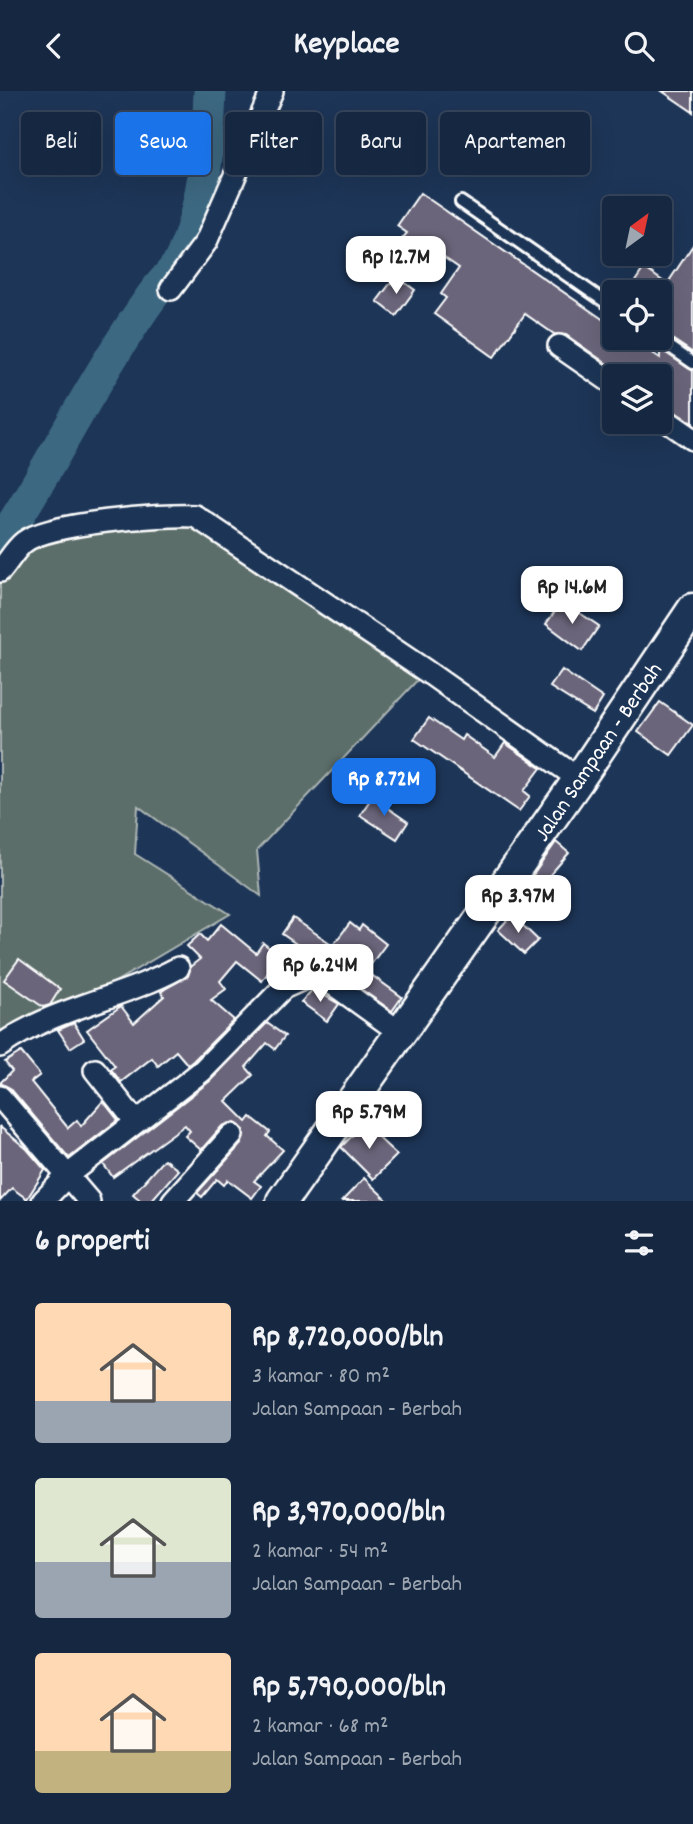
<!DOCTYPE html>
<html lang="id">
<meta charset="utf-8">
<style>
:root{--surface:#162841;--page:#1f3048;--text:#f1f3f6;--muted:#9ea6b1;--line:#35445a;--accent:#1a73e8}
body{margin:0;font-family:Dekko,sans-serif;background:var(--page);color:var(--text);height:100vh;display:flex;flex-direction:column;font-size:26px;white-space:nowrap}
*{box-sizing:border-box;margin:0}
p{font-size:23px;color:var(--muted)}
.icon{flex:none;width:38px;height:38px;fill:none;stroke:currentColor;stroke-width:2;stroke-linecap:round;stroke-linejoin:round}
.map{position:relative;height:1110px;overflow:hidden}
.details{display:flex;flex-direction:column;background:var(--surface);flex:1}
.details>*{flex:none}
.banner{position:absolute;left:21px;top:21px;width:651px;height:63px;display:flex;gap:14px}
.needle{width:46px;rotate:33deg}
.buttons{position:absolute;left:602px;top:105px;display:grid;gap:14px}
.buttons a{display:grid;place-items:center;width:70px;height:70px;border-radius:7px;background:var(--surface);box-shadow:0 7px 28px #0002,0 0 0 2px var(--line);font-size:35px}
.price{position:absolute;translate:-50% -60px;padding:0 16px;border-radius:14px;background:#fff;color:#222;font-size:23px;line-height:46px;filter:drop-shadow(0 2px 4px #0008)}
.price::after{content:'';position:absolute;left:50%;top:42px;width:21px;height:16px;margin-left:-10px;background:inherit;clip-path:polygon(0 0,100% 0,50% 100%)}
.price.current{background:var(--accent);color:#fff}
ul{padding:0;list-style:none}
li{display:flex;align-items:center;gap:21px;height:175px;padding:0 35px}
li span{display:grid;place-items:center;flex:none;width:196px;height:140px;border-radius:7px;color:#555}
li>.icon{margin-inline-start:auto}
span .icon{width:84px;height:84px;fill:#fffc;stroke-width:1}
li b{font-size:30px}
h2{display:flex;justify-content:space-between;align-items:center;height:84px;padding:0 35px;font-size:30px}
.tag{padding:0 24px;border-radius:7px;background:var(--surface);box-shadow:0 7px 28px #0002,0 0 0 2px var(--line);font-size:24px;line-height:63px}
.tag.current{background:var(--accent);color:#fff}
header{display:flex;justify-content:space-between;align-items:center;height:91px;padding:0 35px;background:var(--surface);font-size:32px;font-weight:800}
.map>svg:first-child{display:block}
.green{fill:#5b6e6a;stroke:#adb6b4;stroke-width:2}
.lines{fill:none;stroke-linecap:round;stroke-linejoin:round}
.river{stroke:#3c6881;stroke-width:33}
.building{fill:#6b657a;stroke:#fff;stroke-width:2}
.service-casing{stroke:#fff;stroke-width:16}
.minor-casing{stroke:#fff;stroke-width:26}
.secondary-casing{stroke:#fff;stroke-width:35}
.service{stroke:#1d3557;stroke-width:10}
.minor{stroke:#1d3557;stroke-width:21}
.secondary{stroke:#1d3557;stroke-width:30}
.labels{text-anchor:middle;stroke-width:5;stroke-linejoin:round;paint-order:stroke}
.street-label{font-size:23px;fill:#fff;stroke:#1d3557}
</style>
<header><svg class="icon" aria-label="back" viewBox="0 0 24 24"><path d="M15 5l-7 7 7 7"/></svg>Keyplace<svg class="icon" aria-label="search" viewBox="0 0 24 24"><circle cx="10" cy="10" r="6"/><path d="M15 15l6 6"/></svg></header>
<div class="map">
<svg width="693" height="1110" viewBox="0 0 693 1110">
<rect width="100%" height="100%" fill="#1d3557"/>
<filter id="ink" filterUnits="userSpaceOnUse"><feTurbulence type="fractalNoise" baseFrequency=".0143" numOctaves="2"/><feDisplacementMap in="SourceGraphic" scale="14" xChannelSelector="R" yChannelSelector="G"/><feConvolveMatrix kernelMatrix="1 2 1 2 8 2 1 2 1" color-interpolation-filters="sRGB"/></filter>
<g filter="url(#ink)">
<polygon class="green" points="195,425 426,580 257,759 261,805 138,715 135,763 230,823 0,959 0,490 25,450"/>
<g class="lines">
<path class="river" d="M3,448C44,387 76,321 116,259C128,240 141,220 155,201C163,190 175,180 181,168C205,115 208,57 210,0"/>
</g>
<g class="building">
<polygon points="662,0 693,0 693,21"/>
<polygon points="420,102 614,236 614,247 630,247 660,267 660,258 693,280 693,332 660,312 660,285 624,285 566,244 554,243 525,223 494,266 434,223 446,207 441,203 459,177 427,155 406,183 386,168 407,142 397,135"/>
<polygon points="693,154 693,262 660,240 660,201 628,201 644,177 667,193"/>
<polygon points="396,185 415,199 396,225 377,210"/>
<polygon points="562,510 599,535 582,560 546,533"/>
<polygon points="562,579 603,607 593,623 550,596"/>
<polygon points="660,611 693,634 671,664 638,641"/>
<polygon points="429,627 461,649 464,644 495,666 505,652 541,677 524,700 530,705 519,720 414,648"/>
<polygon points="372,706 408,731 397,748 360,724"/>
<polygon points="556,751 569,762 522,816 515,810"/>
<polygon points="512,824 538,849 524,863 498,839"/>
<polygon points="293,827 333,854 350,832 359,839 362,834 386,853 366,880 402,906 392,920 282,843"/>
<polygon points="221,833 256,862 263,852 280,865 262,890 237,870 220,890 226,898 211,909 234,929 193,970 188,974 176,960 158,975 152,967 121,991 111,978 115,975 87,939 121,915 134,932 164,905 161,901 165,898 188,885 191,875 200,868 187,855 200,843 207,850"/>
<polygon points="19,868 60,898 50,914 43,916 4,889"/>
<polygon points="313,898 339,913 327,930 301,911"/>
<polygon points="74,932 84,948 70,957 58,939"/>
<polygon points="267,932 285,945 275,958 267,952 246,976 253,984 226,1010 247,1031 251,1026 270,1041 267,1045 283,1059 254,1090 261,1095 252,1107 228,1089 224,1094 217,1088 202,1106 197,1102 242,1052 244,1039 234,1031 222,1035 201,1059 185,1045 190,1040 185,1034 113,1086 103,1073 210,990"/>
<polygon points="21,961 40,984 31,991 68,1037 77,1029 81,1035 103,1010 118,1029 69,1067 10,997 0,992 12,980 5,971"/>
<polygon points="364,1033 397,1064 373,1088 341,1056"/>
<polygon points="0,1036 27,1058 45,1079 27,1108 12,1097 0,1110"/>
<polygon points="164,1068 178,1079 151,1110 141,1110 133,1103"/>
<polygon points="364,1087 388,1110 342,1110"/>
</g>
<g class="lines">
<defs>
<g id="service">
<polyline points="461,111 614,217"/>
<polyline points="657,247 693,272"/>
</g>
<g id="minor">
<polyline points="171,198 206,151 272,0"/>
<polyline points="559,255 614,293"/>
<polyline points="660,325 693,348"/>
<path d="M0,480C8,471 15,458 24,451C48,432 163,423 195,425L426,580L579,688"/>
<path d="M0,955C54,916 121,908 178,877"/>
<polyline points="95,979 136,1031"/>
<polyline points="0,1006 89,1110"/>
<polyline points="43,1110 67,1085 202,980 283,897 312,884 326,888 401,942"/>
<polyline points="173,1110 232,1044"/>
</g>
<polyline id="secondary" points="282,1110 579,688 693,518"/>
</defs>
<use href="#service" class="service-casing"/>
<use href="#minor" class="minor-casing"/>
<use href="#secondary" class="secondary-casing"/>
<use href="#service" class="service"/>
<use href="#minor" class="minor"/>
<use href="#secondary" class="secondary"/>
</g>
</g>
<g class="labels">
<g class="street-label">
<text transform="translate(597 660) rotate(-56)" y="8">Jalan Sampaan - Berbah</text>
</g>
</g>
</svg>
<div class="buttons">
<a><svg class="needle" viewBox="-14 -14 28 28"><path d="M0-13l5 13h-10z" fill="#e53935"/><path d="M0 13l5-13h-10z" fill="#9ea6b1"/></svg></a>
<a><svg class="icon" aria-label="locate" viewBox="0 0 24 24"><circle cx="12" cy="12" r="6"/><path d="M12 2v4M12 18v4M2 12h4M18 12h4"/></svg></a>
<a><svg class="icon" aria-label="layers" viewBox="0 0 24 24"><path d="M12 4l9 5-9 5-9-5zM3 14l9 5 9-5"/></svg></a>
</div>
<b class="price" style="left:396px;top:205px">Rp 12.7M</b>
<b class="price" style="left:572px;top:535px">Rp 14.6M</b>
<b class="price current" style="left:384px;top:727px">Rp 8.72M</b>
<b class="price" style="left:518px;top:844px">Rp 3.97M</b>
<b class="price" style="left:320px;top:913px">Rp 6.24M</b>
<b class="price" style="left:369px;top:1060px">Rp 5.79M</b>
<div class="banner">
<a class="tag">Beli</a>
<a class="tag current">Sewa</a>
<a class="tag">Filter</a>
<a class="tag">Baru</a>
<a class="tag">Apartemen</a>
</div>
</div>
<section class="details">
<h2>6 properti<svg class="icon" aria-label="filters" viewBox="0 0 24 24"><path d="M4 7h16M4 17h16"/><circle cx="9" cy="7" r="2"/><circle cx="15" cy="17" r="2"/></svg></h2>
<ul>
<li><span style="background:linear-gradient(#ffd9b3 70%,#9aa5b1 0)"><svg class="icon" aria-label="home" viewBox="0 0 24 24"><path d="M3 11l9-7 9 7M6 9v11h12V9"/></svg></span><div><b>Rp 8,720,000/bln</b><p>3 kamar · 80 m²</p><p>Jalan Sampaan - Berbah</p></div></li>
<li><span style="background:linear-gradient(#dfe7d0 60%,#9aa5b1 0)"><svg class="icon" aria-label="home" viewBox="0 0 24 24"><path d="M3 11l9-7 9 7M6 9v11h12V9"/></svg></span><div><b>Rp 3,970,000/bln</b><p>2 kamar · 54 m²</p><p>Jalan Sampaan - Berbah</p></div></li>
<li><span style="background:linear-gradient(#ffd9b3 70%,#c2b280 0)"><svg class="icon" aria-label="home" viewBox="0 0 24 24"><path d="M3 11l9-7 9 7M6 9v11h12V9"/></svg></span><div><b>Rp 5,790,000/bln</b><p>2 kamar · 68 m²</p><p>Jalan Sampaan - Berbah</p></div></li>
</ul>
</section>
